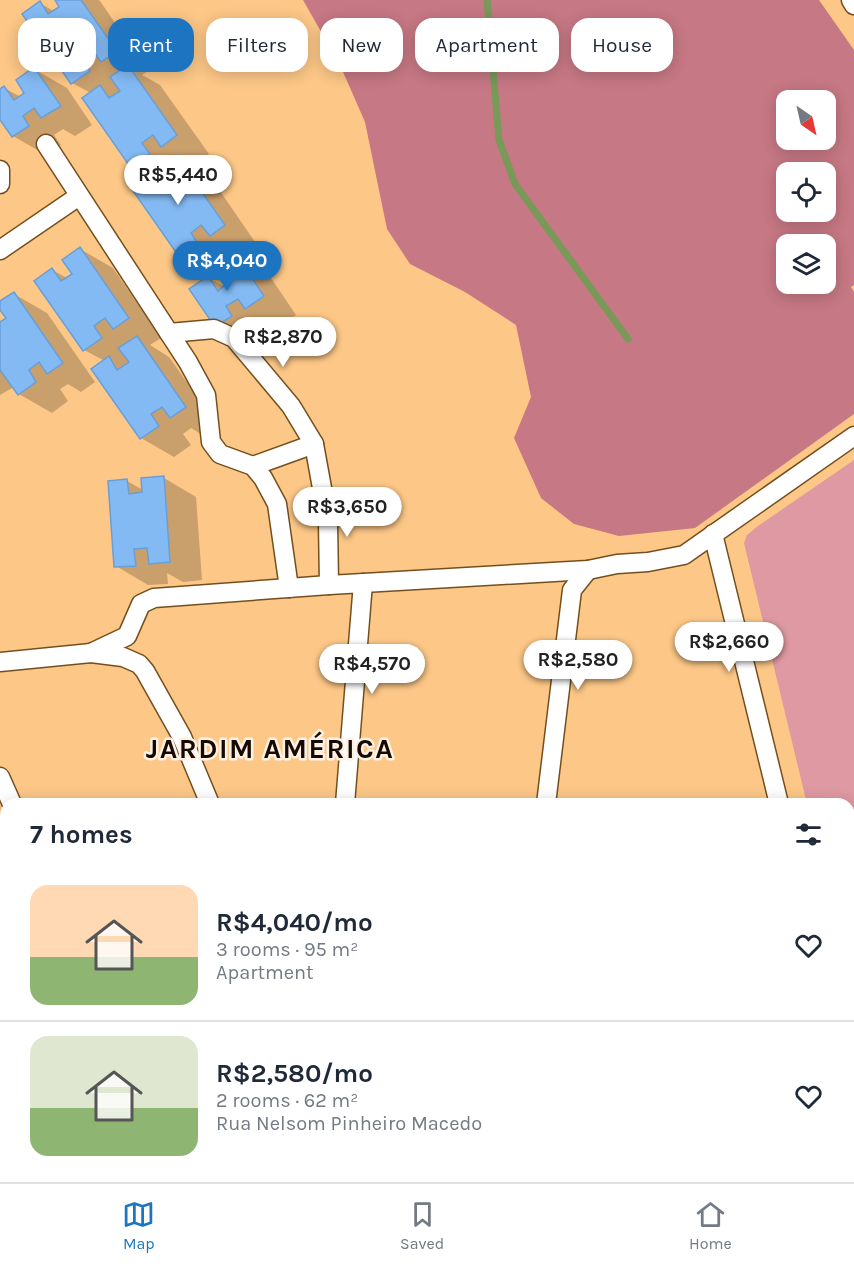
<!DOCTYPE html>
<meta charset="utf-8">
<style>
:root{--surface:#fff;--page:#f6f6f7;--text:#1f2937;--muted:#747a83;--line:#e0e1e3;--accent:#1d75c2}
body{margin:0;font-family:Karla,sans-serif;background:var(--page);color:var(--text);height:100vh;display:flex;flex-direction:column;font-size:22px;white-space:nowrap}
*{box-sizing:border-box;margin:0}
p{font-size:20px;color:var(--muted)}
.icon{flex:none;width:33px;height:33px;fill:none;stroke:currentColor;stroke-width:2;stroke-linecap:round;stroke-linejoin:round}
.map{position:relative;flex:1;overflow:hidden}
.details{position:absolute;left:0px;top:798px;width:855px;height:384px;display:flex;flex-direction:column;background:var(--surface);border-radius:18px 18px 0 0;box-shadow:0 3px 15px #0003}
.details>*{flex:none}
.hud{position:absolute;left:18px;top:18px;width:819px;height:54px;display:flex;gap:12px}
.needle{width:39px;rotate:146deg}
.buttons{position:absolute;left:776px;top:90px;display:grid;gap:12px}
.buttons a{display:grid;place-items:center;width:60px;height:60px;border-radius:12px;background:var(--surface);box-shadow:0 3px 15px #0003;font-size:30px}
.price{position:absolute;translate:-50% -51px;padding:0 14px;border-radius:21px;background:#fff;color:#222;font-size:20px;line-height:39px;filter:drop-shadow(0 2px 3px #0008)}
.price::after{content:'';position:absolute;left:50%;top:36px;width:18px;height:14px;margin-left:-9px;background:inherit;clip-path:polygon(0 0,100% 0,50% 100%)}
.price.current{background:var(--accent);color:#fff}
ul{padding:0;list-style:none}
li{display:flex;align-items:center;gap:18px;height:150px;padding:0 30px}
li+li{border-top:2px solid var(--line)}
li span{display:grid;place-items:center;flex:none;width:168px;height:120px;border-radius:18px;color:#555}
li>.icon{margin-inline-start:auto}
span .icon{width:72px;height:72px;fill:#fffc;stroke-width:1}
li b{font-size:26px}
h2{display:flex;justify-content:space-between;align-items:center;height:72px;padding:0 30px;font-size:26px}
.chip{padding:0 21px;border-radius:18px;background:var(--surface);box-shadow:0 3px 15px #0003;font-size:21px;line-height:54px}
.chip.current{background:var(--accent);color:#fff}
.dock{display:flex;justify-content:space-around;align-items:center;height:84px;border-top:2px solid var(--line);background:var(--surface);font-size:16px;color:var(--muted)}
.dock a{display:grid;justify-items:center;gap:3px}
.dock .current{color:var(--accent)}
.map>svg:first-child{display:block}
.green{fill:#df99a2}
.forest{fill:#c67884;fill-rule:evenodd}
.shadow{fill:#0003}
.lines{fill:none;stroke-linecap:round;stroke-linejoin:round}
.stream{stroke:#789958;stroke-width:7}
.building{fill:#84baf4;stroke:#699fd7;stroke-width:1.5}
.minor-casing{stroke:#744f1e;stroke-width:21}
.minor{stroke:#fff;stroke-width:18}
.labels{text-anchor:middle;stroke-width:5;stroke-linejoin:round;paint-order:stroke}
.district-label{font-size:28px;font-weight:bold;letter-spacing:1.5px;fill:#170900;stroke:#fcf1e4}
</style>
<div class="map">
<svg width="854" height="1182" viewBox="0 0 854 1182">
<rect width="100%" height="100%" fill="#fcc787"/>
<g class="green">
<polygon points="854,460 854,1001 849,980 849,804 807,804 744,543 747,535 758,526"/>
<polygon points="849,1142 854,1142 854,1182 810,1182 807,1176 849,1176"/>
</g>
<path class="forest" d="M303,0H819L854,50V285L851,287L854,292V414L695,528L619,536L574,524L541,498L514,438L531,397L516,325L465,292L410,264L387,229L365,122L340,65ZM786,100H825V140H786ZM786,172H825V212H786ZM786,244H825V284H786Z"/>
<g class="shadow">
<polygon points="56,0 98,0 100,1 148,71 142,75 160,85 209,154 193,166 209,175 257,245 244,254 230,247 223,252 230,264 238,259 271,278 296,315 279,327 267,320 258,325 264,335 249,345 216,326 208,278 225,287 229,284 221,270 214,276 181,257 133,188 149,176 132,167 91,93 72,83 40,3 55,12 61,7"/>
<polygon points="34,69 67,88 92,125 75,136 63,129 54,135 61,145 46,155 13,136 0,118 0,91 4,88 21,97 26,93"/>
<polygon points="80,249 113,268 161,338 150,345 169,357 218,426 204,436 191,428 183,434 191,445 174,457 141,438 93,370 105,361 84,350 52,270 67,278 74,274"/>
<polygon points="14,294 47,313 95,382 81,392 68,384 60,389 68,401 52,413 19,394 14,387 0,395 0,322 8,318 0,308 0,303"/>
<polygon points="164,478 196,497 202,580 183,582 167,573 168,584 148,585 116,566 127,481 143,490"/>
</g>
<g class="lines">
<polyline class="stream" points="487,0 499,140 515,184 628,339"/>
</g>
<g class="building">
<polygon points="55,0 81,0 117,51 101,62 93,51 82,59 90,71 71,84 22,14 40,1 48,14 59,7"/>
<polygon points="128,65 177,135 161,147 153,135 142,143 150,154 131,168 82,98 100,85 109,98 120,91 110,77"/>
<polygon points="34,67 61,106 41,118 34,108 23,116 29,126 12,137 0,120 0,89 4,86 14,100 24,93 16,80"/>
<polygon points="176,155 225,225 210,236 201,225 191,233 198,244 180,258 131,188 148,175 157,188 168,181 158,167"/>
<polygon points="80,247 129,318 113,329 105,318 94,326 102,338 83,351 34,281 52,268 61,281 72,274 62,260"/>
<polygon points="238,257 264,296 245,309 238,299 226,306 232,316 215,327 189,289 208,276 218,291 227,283 220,270"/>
<polygon points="14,292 63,363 47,374 39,362 29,370 36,382 18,395 0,370 0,322 6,318 0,310 0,301"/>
<polygon points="137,336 186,407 170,418 162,407 151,414 159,426 140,439 91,369 109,356 117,370 129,362 118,348"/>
<polygon points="164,476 170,562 149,564 147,548 134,549 136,566 114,567 108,481 127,479 129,494 142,492 141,478"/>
</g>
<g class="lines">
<defs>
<g id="minor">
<polyline points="851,0 854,5"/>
<polyline points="46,144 188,362 206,395 211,442 220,454 253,466 263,478 277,504 289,588"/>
<polyline points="0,170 0,184"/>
<polyline points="0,250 79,196"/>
<polyline points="169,333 214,329 234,338 291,406 314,444 328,521 329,585"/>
<polyline points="253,466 314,444"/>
<polyline points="713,534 779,804"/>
<polyline points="91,653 127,636 141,604 154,598 329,585 588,570 617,564 648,562 684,555 854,436"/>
<polyline points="0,662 91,653 123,657 139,664 145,671 182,737 210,804"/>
<polyline points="0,777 12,804"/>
<polyline points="345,804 363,583"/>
<polyline points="546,804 572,590 588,570"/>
<polyline points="849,1091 854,1111"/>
<polyline points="177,1176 180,1182"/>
<polyline points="382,1176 385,1182"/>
<polyline points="590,1176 592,1182"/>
<polyline points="796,1176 798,1182"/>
</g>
</defs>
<use href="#minor" class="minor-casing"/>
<use href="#minor" class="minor"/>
</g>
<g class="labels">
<g class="district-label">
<text x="270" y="758">JARDIM AMÉRICA</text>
</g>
</g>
</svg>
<div class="buttons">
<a><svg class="needle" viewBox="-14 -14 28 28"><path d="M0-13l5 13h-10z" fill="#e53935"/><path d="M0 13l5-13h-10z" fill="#747a83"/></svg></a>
<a><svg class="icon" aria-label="locate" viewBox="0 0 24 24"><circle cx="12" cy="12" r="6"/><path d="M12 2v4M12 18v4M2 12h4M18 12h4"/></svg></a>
<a><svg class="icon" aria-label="layers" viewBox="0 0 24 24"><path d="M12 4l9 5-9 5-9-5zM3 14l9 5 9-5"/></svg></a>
</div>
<b class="price" style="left:178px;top:206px">R$5,440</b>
<b class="price current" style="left:227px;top:292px">R$4,040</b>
<b class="price" style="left:283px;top:368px">R$2,870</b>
<b class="price" style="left:347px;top:538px">R$3,650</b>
<b class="price" style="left:729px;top:673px">R$2,660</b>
<b class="price" style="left:578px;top:691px">R$2,580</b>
<b class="price" style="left:372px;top:695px">R$4,570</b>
<div class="hud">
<a class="chip">Buy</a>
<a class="chip current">Rent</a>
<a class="chip">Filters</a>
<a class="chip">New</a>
<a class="chip">Apartment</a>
<a class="chip">House</a>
</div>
<section class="details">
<h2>7 homes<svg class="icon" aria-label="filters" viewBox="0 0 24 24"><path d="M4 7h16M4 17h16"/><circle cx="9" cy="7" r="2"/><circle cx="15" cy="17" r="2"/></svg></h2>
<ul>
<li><span style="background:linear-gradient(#ffd9b3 60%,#8fb573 0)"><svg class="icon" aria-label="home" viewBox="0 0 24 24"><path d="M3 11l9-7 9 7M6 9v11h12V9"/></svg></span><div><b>R$4,040/mo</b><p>3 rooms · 95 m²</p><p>Apartment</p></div><svg class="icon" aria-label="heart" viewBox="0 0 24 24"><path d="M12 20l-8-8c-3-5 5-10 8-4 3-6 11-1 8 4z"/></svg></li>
<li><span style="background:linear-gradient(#dfe7d0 60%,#8fb573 0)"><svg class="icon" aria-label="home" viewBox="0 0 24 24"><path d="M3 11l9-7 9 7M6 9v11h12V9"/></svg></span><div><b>R$2,580/mo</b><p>2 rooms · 62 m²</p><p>Rua Nelsom Pinheiro Macedo</p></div><svg class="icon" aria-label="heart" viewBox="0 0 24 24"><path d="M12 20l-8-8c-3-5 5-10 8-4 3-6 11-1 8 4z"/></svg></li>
</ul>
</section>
</div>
<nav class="dock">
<a class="current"><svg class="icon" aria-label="map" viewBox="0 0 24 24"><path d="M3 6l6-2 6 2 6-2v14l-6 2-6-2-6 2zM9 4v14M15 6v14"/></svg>Map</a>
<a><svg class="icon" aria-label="saved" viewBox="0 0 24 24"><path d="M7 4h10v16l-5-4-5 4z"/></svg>Saved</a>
<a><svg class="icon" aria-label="home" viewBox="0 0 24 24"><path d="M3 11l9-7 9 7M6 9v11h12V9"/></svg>Home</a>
</nav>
